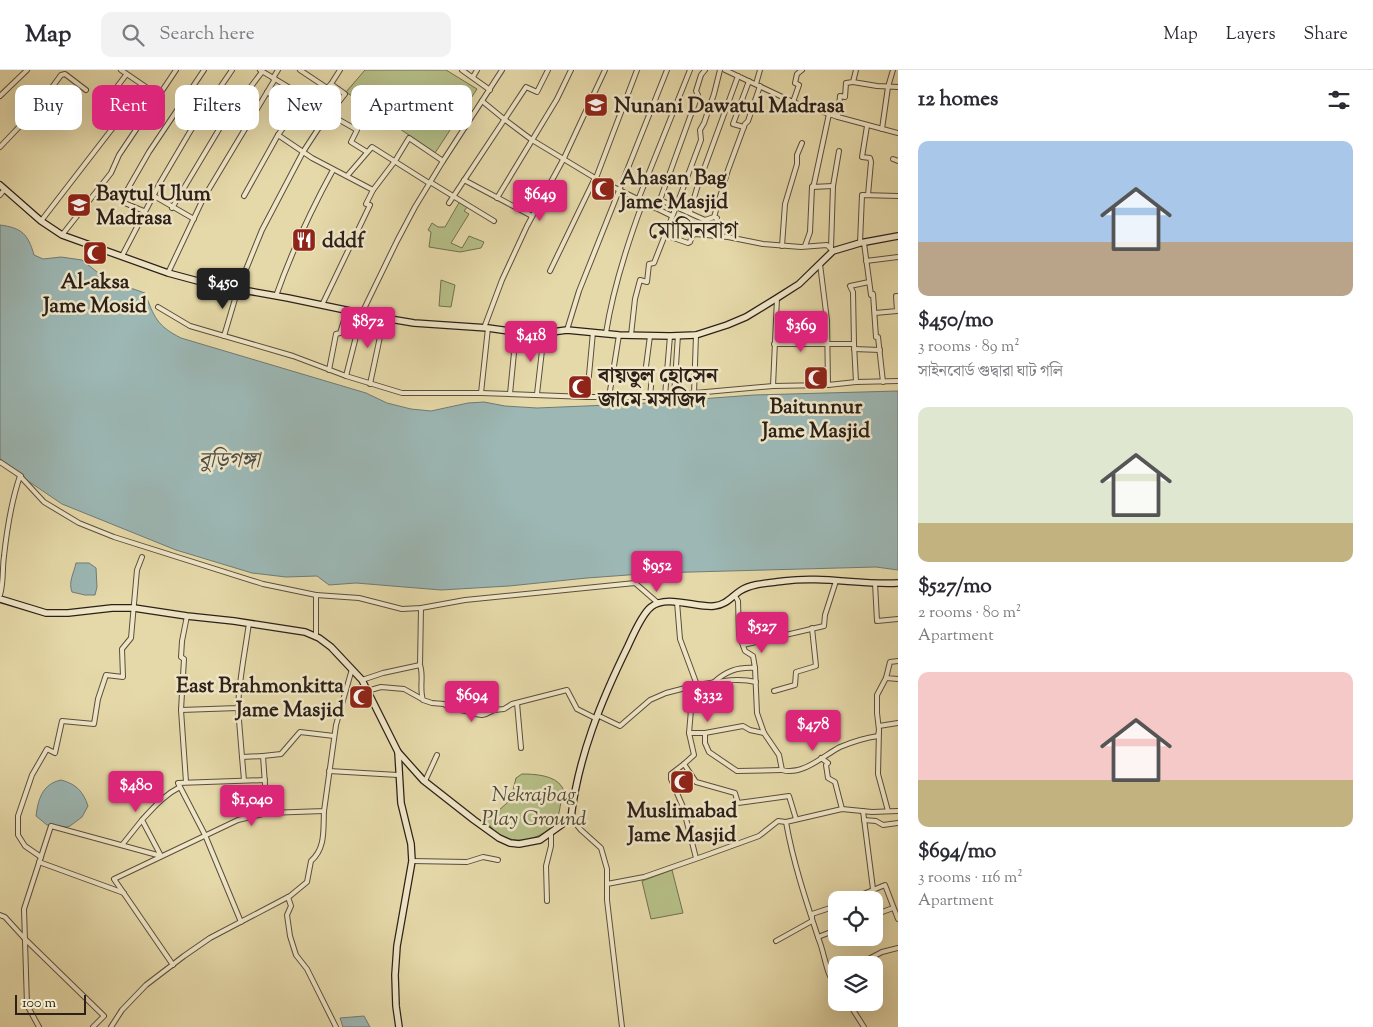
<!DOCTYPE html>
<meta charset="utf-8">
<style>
:root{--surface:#fff;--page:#f2f2f3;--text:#2b2b33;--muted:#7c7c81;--line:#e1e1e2;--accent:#db2777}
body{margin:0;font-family:"Sorts Mill Goudy","Noto Serif Bengali",serif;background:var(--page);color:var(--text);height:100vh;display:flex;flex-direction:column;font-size:19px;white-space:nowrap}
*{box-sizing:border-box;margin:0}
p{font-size:16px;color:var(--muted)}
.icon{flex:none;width:28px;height:28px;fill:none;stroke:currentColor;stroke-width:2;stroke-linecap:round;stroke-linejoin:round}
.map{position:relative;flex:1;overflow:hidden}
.side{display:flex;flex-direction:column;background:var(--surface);width:475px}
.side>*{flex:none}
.banner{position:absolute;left:15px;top:15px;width:475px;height:45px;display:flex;gap:10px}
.buttons{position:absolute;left:828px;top:821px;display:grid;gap:10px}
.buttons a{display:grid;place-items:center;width:55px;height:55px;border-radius:10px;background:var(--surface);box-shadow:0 5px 20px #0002;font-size:25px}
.scale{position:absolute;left:15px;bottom:12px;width:71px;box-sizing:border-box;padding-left:5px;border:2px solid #2c2019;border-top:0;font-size:14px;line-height:18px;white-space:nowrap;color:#2c2019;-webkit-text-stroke:4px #efe6c7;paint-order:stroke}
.price{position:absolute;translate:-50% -42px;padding:0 11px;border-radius:5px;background:var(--accent);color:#fff;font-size:16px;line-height:32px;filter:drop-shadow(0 1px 2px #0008)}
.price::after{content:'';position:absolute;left:50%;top:30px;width:15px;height:11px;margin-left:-8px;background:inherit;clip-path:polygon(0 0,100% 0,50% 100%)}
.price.active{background:#222;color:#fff}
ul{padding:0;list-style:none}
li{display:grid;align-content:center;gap:10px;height:265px;padding:0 20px}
li span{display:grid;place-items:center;height:155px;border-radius:10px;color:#555}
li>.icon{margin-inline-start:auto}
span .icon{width:90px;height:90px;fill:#fffc;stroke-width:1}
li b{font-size:21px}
h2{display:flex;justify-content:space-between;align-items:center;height:60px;padding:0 20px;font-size:21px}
.tag{padding:0 18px;border-radius:10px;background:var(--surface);box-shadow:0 5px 20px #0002;font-size:18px;line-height:45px}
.tag.active{background:var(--accent);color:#fff}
header{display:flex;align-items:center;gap:30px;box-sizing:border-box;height:70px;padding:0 25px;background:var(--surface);border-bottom:1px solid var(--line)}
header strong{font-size:24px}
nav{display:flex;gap:28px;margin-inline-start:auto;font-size:18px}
.search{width:350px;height:45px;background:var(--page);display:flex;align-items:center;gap:12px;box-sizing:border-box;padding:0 18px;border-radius:10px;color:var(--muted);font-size:19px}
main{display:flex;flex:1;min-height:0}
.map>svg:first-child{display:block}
.green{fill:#b6bf87;stroke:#717050}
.water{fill:#9cb7b4;stroke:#6f7b76}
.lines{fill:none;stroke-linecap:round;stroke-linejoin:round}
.street-casing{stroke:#5a4e3d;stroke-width:6}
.secondary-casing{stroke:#2c2019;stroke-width:8}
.street{stroke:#efe6c7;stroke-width:4}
.secondary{stroke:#efe6c7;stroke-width:5.5}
.labels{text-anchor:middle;stroke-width:5;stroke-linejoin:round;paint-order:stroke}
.poi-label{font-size:21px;font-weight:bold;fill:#2c2019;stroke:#efe6c7;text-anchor:start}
.park-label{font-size:21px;font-style:italic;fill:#4e4834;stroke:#efe6c7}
.water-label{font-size:22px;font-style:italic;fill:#4e4d48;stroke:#efe6c7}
.quarter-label{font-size:24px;fill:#2c2019;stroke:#efe6c7}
</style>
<header>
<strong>Map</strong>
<div class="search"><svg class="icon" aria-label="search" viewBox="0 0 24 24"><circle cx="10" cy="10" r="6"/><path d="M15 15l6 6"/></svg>Search here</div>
<nav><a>Map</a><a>Layers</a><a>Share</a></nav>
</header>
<main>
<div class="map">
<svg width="898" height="957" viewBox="0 0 898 957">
<rect width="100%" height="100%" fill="#e6d9a9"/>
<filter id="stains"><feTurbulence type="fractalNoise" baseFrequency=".004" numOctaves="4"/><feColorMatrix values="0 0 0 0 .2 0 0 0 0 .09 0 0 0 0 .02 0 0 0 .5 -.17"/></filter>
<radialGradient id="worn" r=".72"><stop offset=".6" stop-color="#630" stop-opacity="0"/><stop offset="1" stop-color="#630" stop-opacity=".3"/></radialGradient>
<g class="green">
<polygon points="365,0 446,0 477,19 435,83 346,22"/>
<polygon points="460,131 468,136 464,141 469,144 451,173 462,178 469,166 484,172 481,178 460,182 429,177 431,162 428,160 432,153 438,157 445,157"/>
<polygon points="441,210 455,215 451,237 439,236"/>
<path d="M522,704C534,704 555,705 562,717C565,721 562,727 561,732C560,737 559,746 556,751C544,769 516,777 497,763C493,760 490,755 486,752L508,732L512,724L516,708Z"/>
<polygon points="672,800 683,843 651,849 642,811"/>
</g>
<g class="water">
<path d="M0,155C22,158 28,164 34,185L43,189L61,187L82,190L107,210L145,223C154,247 157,256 181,268L366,323L387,333L411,339L431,341L468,333L484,332L505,336L537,338L633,334L754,325L898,321V500L876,497L655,503L587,508L509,516L441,520L356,513L329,515L317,506L286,507L252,503L176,480L62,434L0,392Z"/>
<path d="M76,493H89L96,498L97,517L95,525H85L72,522C68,512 74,503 76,493Z"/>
<path d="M61,710C76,714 83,721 88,736L82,747L70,756L67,757L47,755L36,746C38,730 42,714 61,710Z"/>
<polygon points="364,946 370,957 343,957 340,948"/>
</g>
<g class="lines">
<defs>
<g id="street">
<polyline points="121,0 159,26"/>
<polyline points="260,0 330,42"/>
<polyline points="300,0 327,18 331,14"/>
<polyline points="462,0 490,20"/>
<polyline points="725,0 793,32 838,47 898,63"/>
<polyline points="473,7 477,0"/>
<polyline points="273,8 278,0"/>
<polyline points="853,12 877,16 898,17"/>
<polyline points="756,14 760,0"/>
<polyline points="267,22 320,56"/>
<polyline points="0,26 27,0"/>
<polyline points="482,31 504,49 532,70 595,108 672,146"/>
<polyline points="793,32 799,15 795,13 797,4 802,0"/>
<polyline points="203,43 221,56"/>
<polyline points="329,44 357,60 351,72 367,82"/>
<polyline points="838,47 840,26 845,27 846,13 853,12 856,0"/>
<polyline points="307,48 327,18"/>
<polyline points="867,56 862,87 870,88 871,92 868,125"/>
<polyline points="744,57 733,54 749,11"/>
<polyline points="882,59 888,17 893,0"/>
<polyline points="278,65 312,88 373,120"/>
<polyline points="0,77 37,38 61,5 65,4 86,20"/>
<polyline points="893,89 898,91"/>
<polyline points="347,106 372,77 429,113"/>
<polyline points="596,108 637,0"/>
<polyline points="464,110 532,146"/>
<polyline points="430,112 494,151"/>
<polyline points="812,117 833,116"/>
<polyline points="0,125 4,120"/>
<polyline points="154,126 194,149"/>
<polyline points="244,126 278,65 296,40"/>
<polyline points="497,128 557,29 571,0"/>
<polyline points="638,130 690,0"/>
<polyline points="449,133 526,17 537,22 548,0"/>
<polyline points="172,138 221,56 262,2"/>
<polyline points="654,138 660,130 698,25 696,21 701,5 705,0"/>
<polyline points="144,141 122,132 122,129 149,82 204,0"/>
<polyline points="690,142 697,118 738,6"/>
<polyline points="122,146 139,152"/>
<polyline points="714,147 728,100 745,54 748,51 760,16"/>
<polyline points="41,151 115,55 100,39 126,5"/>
<polyline points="62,165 111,103 119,85 176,0"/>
<polyline points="665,165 688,173 690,172 692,166 695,164 728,167 763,174 801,177 827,175 833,181"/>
<polyline points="714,166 717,148 714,147 705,150 676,137 701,70 700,60 704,53 714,24 720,0"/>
<polyline points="860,173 862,125 898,126"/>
<polyline points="864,173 871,225 873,224 876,267 878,267 883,312"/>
<polyline points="782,176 785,134 797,94 797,85 802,73"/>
<polyline points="805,176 810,162 812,117 814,114 829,44"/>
<polyline points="831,178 833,116 839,81"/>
<polyline points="122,186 161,111 191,60 232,0"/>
<polyline points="866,191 898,187"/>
<polyline points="820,194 827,250 828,315"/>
<polyline points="550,201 595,108"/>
<polyline points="168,203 203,129 275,9"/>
<path d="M276,226C292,181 310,142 333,100"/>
<polyline points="322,235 370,135 366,134 373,120 395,91 409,68 443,91"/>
<polyline points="158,237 190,256 293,286 346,306 402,323 481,323 587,327 650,327 773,316 828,315 856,312 898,311"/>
<polyline points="875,243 897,241 896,226 898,226"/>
<polyline points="484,258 502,210 527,156 564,88 605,0"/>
<polyline points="567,260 579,221 667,0"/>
<path d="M606,263C613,218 627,175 643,132"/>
<polyline points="631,265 635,229 640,210 647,212 649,194 654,193 676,137 660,130"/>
<polyline points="224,266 238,219 262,160 303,82 320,56 345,24 331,14 340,0"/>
<polyline points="650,266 645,304 652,305 650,327"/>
<polyline points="774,274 854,274"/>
<polyline points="854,279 880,280"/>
<polyline points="329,300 336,264 340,263 347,241"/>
<polyline points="346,306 362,243 397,171 415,137 443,91 502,0"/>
<polyline points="856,312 854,274 853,222 850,216 869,212"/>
<polyline points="370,314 384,248"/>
<polyline points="773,316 777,228"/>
<polyline points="481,323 488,258"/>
<polyline points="510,324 516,262"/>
<polyline points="537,324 544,263"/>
<polyline points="694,324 696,265"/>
<polyline points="665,326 670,266"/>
<polyline points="674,326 678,265"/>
<polyline points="587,327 593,262"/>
<polyline points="609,327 619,265"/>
<polyline points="0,392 21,406"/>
<polyline points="875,513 877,551 898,549"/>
<path d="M0,525C4,511 2,500 4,486C7,459 11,432 20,406L44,432L79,453L114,467L263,514L316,525"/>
<polyline points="316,567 316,525 359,528 402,539 421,538 465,530 635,513 658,533"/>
<polyline points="743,575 824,556 825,545 836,511"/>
<polyline points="898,591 890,592 886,608 898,609"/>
<polyline points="420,595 421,538"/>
<path d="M755,598L757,643L764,663L779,685L782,700C802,706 823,686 840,677C852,672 864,668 878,666L879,660"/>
<polyline points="886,608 877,625 877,643 879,660 878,704 888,741"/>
<path d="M362,610L383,603L420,595C424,606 419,618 423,630L432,633L444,634L449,638L471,642L475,644L482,645L486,644L494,640L504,639L512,634L567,620L577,639L595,648"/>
<path d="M713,613C726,601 737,597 755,598L753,586L745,581L739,565L738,531L735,526"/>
<polyline points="367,621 381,617 404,619 422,629"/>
<polyline points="774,621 795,615 796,602 816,596 812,558"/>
<polyline points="517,633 521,678"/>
<polyline points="238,638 242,687"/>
<path d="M181,640L238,638C239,610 245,582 249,553"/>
<polyline points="597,645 620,656 650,630 666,623 697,615 680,569 677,532"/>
<polyline points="879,656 898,653"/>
<path d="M689,663L691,640L696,632L698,631L697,615C716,612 737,607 756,612"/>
<polyline points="705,663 705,673 709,682 737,701 782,700"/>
<polyline points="263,686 281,684 300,662 334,666"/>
<polyline points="821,688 828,693 826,695 828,708 835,712 842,739"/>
<polyline points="684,694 694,685 689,663 705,663 743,656 750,660 764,663"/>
<polyline points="329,701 398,705"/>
<polyline points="244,710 242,687 263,686 267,743"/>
<polyline points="425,711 437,685"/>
<polyline points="186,712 181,640 184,589 181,587 182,571 187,546"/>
<polyline points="863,741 873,819"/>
<polyline points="571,748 581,760 601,778 607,799 607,830 622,957"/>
<polyline points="864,750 876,751 883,755 898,753"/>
<polyline points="122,775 142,750"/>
<path d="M161,786L142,750C154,737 164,725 180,717"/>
<polyline points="41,787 25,776 18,765 18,746 32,705 47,679 55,683 62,651 94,654 98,629 106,605 123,607 122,579 131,568 136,511 137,500 142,487"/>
<polyline points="696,788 683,737 671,709 671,704 684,694 696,712 735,723 738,733 789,726 796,749"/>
<polyline points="412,791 467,792 483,787 498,790"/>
<polyline points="39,792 124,823"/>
<polyline points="607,814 644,807 704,786 759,766 778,751 786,752"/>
<polyline points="288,827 291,836 287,845 290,866 296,885 307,899 336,957"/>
<polyline points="849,830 885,815 898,849"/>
<polyline points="547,831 546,796 551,776 551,762"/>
<polyline points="0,845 5,847 25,869 104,946 93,957"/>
<polyline points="874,845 893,838"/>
<polyline points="241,852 205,765 178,713 265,710"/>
<polyline points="818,867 836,860"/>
<polyline points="776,871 812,851 812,844 836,836"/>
<polyline points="173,895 114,809 238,750 267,743 324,741 336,655 352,599"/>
<polyline points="857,895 882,882 898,878"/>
<path d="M836,917C826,904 825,885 819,870C806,831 793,792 786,752L842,739L872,742L898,741"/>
<polyline points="848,932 864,957"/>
<polyline points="39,957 27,935 24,839 51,756 161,786"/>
<path d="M111,957L122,940L146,915L184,886L210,868L290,826L307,812L311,791C326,778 323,759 324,741"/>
</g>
<g id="secondary">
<polyline points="0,115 41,151 62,165 168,203 209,214 288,228 384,248 414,253 488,258 516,262 544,263 567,260 619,265 670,266 696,265 727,255 746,247 777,228 799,214 833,181 860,173 898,166"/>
<path d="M0,529L46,543H68L112,538H134L187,546L234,551L305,562L319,568L331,577L362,610L398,682L423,710L474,750L499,768L510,773L519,774L540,770L571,748C578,687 601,631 628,576C633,565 642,544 651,537C666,524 697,538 714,536C726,535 731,527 740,521C752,513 771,513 784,511C822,506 860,515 898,513"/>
<polyline points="398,682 401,733 411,774 412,791 397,876 395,905 396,936 399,957"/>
</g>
</defs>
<use href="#street" class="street-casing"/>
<use href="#secondary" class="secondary-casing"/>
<use href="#street" class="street"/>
<use href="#secondary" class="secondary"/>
</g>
<defs>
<symbol id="school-square" viewBox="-11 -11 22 22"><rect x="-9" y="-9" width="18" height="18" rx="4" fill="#8f2418" stroke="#efe6c7"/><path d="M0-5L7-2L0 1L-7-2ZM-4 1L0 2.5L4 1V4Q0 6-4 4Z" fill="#fff"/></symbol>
<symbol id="mosque-square" viewBox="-11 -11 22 22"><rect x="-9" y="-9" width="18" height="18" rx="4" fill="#8f2418" stroke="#efe6c7"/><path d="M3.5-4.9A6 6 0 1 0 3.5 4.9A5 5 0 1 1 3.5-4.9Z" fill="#fff"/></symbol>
<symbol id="restaurant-square" viewBox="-11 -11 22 22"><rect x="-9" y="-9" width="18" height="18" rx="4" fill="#8f2418" stroke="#efe6c7"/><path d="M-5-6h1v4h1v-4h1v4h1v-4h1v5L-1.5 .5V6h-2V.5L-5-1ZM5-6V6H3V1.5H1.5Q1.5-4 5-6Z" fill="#fff"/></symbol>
</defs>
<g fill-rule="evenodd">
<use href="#school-square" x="582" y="21" width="28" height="28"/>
<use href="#mosque-square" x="589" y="105" width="28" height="28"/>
<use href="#school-square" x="65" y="121" width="28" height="28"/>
<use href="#restaurant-square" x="290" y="156" width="28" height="28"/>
<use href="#mosque-square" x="81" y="169" width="28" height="28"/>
<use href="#mosque-square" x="802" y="294" width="28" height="28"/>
<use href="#mosque-square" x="566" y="303" width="28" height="28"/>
<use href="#mosque-square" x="347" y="613" width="28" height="28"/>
<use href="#mosque-square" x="668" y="698" width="28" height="28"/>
</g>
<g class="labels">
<g class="poi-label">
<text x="614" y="42">Nunani Dawatul Madrasa</text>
<text x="620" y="114">Ahasan Bag<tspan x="620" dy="24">Jame Masjid</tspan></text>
<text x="96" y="130">Baytul Ulum<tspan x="96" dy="24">Madrasa</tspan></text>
<text x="322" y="177">dddf</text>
<text x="95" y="218" text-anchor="middle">Al-aksa<tspan x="95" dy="24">Jame Mosid</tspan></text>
<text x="598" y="312">বায়তুল হোসেন<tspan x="598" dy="24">জামে মসজিদ</tspan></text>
<text x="816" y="343" text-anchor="middle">Baitunnur<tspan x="816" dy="24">Jame Masjid</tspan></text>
<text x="344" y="622" text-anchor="end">East Brahmonkitta<tspan x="344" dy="24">Jame Masjid</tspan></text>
<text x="682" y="747" text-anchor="middle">Muslimabad<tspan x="682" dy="24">Jame Masjid</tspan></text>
</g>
<g class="park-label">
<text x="534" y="731">Nekrajbag<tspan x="534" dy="24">Play Ground</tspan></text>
</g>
<g class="water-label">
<text x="229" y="397">বুড়িগঙ্গা</text>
</g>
<g class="quarter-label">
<text x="693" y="168">মোমিনবাগ</text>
</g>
</g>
<rect width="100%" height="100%" filter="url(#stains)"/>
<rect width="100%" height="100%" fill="url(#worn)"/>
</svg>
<div class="buttons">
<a><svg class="icon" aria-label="locate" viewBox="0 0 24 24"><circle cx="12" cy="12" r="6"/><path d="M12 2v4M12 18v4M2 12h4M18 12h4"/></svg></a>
<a><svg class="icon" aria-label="layers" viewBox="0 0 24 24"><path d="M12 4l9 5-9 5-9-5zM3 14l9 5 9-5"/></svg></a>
</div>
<div class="scale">100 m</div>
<b class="price" style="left:540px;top:152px">$649</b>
<b class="price active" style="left:223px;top:240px">$450</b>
<b class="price" style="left:368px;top:279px">$872</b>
<b class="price" style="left:801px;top:283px">$369</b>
<b class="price" style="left:531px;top:293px">$418</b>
<b class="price" style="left:657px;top:523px">$952</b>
<b class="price" style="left:762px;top:584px">$527</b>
<b class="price" style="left:472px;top:653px">$694</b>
<b class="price" style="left:708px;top:653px">$332</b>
<b class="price" style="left:813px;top:682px">$478</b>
<b class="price" style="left:136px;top:743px">$480</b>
<b class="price" style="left:252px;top:757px">$1,040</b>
<div class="banner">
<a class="tag">Buy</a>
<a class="tag active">Rent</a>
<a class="tag">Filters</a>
<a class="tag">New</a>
<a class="tag">Apartment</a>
</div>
</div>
<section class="side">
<h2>12 homes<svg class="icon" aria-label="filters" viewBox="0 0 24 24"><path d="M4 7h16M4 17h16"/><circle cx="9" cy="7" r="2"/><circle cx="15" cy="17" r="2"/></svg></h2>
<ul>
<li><span style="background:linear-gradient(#a9c7e8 65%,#b9a48a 0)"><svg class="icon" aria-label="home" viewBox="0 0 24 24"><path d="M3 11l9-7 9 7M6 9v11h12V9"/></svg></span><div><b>$450/mo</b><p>3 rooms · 89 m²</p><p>সাইনবোর্ড গুদ্বারা ঘাট গলি</p></div></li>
<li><span style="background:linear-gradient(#dfe7d0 75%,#c2b280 0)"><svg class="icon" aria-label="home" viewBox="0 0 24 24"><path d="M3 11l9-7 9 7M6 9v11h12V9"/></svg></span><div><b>$527/mo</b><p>2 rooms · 80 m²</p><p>Apartment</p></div></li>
<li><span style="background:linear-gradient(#f6c9c9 70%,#c2b280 0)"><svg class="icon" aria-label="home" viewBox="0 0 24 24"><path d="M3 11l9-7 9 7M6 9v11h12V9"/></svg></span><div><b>$694/mo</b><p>3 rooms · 116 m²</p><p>Apartment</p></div></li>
</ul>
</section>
</main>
